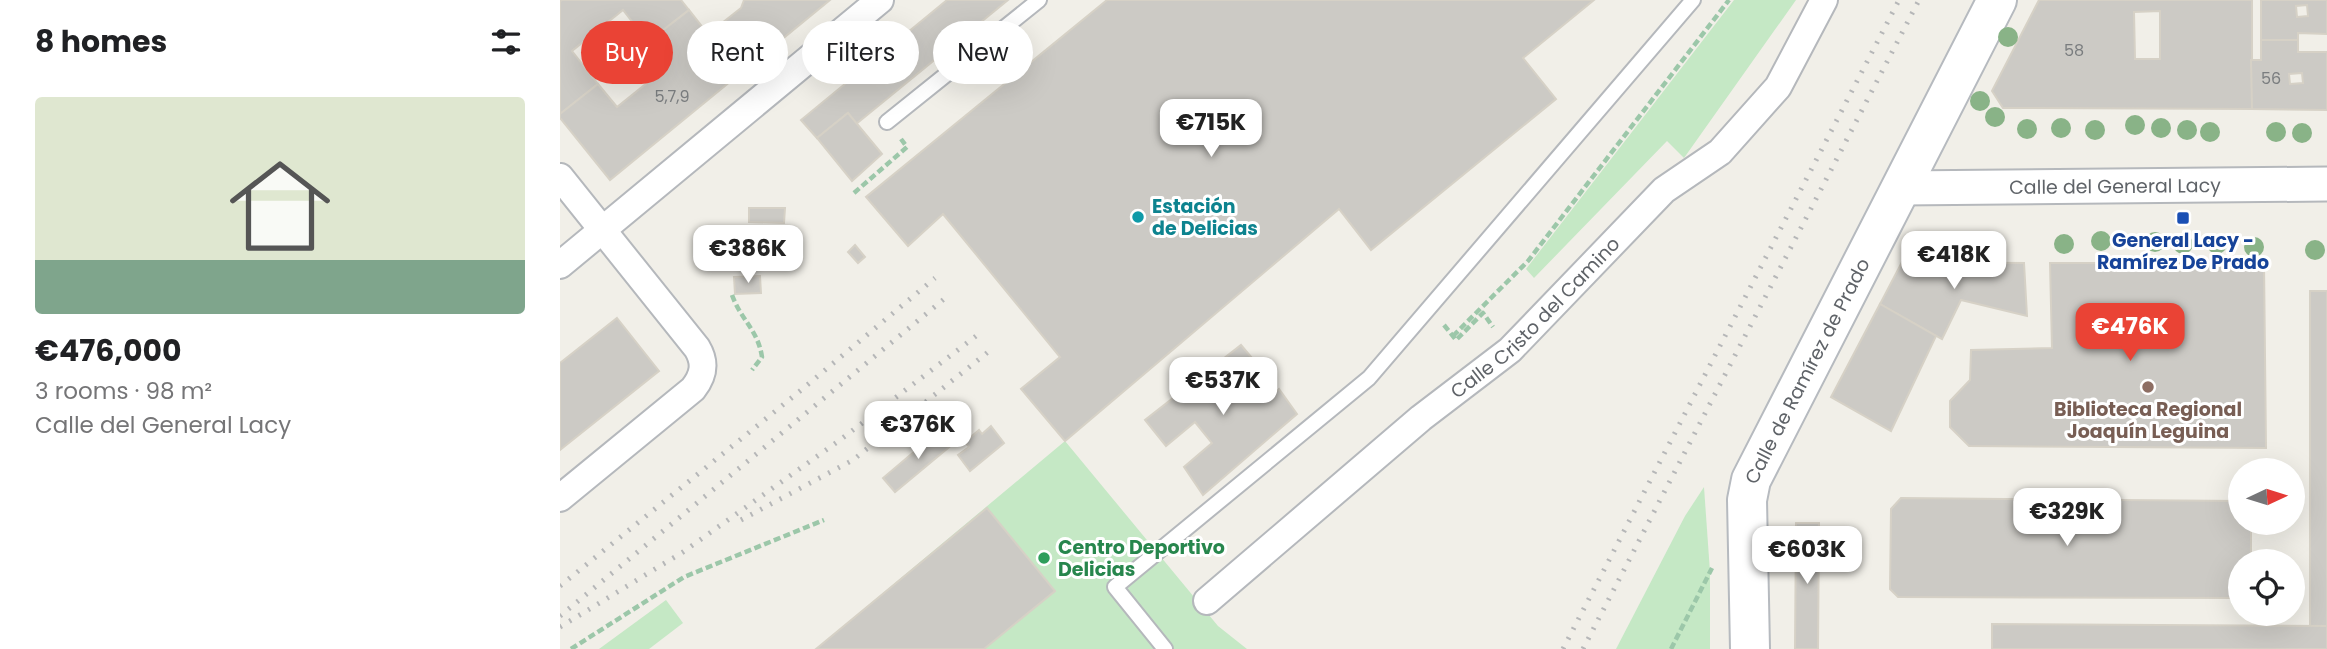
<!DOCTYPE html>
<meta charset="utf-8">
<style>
:root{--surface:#fff;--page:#f2f2f2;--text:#202124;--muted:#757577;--accent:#ea4335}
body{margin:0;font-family:Poppins,sans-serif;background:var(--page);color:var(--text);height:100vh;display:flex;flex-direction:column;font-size:26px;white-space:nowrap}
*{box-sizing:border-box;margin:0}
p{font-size:23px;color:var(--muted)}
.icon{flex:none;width:38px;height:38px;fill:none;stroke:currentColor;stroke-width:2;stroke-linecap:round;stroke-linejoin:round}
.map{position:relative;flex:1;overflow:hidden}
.panel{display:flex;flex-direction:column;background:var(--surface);width:560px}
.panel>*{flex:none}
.top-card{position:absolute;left:21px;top:21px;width:665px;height:63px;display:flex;gap:14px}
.needle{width:46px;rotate:86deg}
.buttons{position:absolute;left:1668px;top:458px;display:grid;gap:14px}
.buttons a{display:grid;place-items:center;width:77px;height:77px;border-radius:50%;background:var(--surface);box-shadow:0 7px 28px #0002;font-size:35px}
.price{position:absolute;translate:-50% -60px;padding:0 16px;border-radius:14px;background:#fff;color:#222;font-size:23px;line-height:46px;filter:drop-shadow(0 2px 4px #0008)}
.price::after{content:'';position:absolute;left:50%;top:42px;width:21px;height:16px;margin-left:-10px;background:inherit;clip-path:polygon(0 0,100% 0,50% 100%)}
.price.current{background:var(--accent);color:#fff}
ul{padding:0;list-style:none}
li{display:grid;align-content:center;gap:14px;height:371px;padding:0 35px}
li span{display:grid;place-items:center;height:217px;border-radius:7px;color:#555}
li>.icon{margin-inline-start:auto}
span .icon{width:126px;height:126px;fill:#fffc;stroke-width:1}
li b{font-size:30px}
h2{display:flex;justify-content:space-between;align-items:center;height:84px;padding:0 35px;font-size:30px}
.pill{padding:0 24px;border-radius:32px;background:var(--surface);box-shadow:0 7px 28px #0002;font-size:24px;line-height:63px}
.pill.current{background:var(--accent);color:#fff}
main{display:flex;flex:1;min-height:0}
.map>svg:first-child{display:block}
.green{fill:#c5e8c5}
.building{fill:#cccac5;stroke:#d6d1c6;stroke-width:2;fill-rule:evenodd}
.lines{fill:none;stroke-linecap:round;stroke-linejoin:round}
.service-casing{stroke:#b5b8bc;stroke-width:18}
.minor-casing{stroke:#b5b8bc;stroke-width:30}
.tertiary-casing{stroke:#b5b8bc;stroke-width:37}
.secondary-casing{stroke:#b6babf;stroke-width:42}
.path{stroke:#9cc7a9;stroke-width:4.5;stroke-dasharray:7 3.5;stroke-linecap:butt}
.service{stroke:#fff;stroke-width:14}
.minor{stroke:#fff;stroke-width:26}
.tertiary{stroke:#fff;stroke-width:33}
.secondary{stroke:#fff;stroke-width:38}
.rail{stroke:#b6b7b8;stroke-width:5;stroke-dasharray:2 9;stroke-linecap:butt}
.tree{fill:#89b387}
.culture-dot{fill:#0f9aa8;stroke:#fff;stroke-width:2.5}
.transit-dot{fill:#1a4fb4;stroke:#fff;stroke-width:2.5}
.education-dot{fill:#8d6e63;stroke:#fff;stroke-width:2.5}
.leisure-dot{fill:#2e9e5b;stroke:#fff;stroke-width:2.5}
.labels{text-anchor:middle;stroke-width:6;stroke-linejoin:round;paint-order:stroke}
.number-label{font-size:16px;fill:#7a7d7f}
.street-label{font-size:19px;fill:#5f6368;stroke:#fff}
.culture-label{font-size:19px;font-weight:bold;fill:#0d838f;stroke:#fff;text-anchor:start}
.transit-label{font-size:19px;font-weight:bold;fill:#164399;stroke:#fff}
.education-label{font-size:19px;font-weight:bold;fill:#785e54;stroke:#fff}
.leisure-label{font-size:19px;font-weight:bold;fill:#27864d;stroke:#fff;text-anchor:start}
</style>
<main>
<section class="panel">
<h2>8 homes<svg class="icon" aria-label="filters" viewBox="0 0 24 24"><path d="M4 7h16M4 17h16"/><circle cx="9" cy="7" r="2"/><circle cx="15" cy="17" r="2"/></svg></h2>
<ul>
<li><span style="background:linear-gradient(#dfe7d0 75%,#7fa58c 0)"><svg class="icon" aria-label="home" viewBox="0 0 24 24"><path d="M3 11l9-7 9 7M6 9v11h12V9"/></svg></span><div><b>€476,000</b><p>3 rooms · 98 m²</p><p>Calle del General Lacy</p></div></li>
</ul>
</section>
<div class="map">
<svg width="1767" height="649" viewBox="0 0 1767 649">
<rect width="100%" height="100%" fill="#f1efe8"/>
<g class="green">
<polygon points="1174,0 1236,0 1124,158 1107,141 974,278 966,269"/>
<polygon points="505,441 658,626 687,649 256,649"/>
<polygon points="1144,487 1150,572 1150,649 1056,649 1125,516"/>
<polygon points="106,600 123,623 89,649 39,649"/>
</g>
<g class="building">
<polygon points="2,0 121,0 129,10 88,42 63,10 12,51 38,84 0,114 0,1"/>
<polygon points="184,0 270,0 50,180 0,118 0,114 38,84 57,107 108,66 88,42 129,10 148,34 181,8"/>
<polygon points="387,0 448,0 296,124 288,113 257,138 241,120"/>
<polygon points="547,0 1034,0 963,58 996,99 811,250 779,209 505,441 461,389 500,357 383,214 348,246 306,197"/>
<path d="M1479,0H1692V109L1443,108L1432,91ZM1600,11V59H1575L1574,12Z"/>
<path d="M1701,0H1767V34L1738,33V40H1701ZM1747,5L1748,16L1737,17L1736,6Z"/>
<path d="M1701,40H1738V52H1767V110L1692,109L1691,60H1701ZM1742,73L1743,83L1730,84L1729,74Z"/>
<polygon points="288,113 322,154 292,181 257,138"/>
<polygon points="189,208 225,208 224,223 189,222"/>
<polygon points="295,245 305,257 298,263 288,252"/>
<polygon points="1342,262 1464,263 1467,316 1401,300 1382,339 1320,304"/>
<polygon points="1490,263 1704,263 1706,448 1409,446 1390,427 1390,401 1410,380 1411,350 1492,348"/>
<polygon points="200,276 201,293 175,294 174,277"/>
<rect x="1750" y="291" width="17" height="335"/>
<polygon points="1320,304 1376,336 1331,431 1271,397"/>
<polygon points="57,318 99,371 0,450 0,363"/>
<polygon points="681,345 703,371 691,380 706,400 719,389 737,414 643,495 624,467 652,443 635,422 606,446 585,420"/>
<polygon points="431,426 444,443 410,471 398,455 409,447 405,442 419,430 422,434"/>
<polygon points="380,430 393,444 335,492 323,478"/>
<polygon points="1341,498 1680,501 1680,523 1691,523 1691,562 1680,562 1680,598 1338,597 1330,589 1331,509"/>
<polygon points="427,508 495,591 424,649 256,649"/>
<polygon points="1236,523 1259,523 1258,649 1235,649"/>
<polygon points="1432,624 1767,626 1767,649 1432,649"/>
</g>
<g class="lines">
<defs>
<g id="service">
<polyline points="327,122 479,0"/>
<polyline points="605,649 555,587 809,378 1133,0"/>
</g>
<g id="minor">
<path d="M0,177L137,348C146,363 144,375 133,389L0,498"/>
<polyline points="0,265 320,0"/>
<path id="s1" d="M647,601L861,418L950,350L1104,190L1160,152L1218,87L1264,0"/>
</g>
<g id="tertiary">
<path id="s2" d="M1341,188L1767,184"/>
</g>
<g id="secondary">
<path id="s3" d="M1190,649L1187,500L1191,480L1437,0"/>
</g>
</defs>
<use href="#service" class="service-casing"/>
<use href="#minor" class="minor-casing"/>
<use href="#tertiary" class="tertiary-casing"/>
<use href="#secondary" class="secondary-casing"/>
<g class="path">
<polyline points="294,193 347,147 341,139"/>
<path d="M172,295C181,320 198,330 202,357L192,370"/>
<polyline points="884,325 896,340 923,313 933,327"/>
<polyline points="893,336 968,261 1169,0"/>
<polyline points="11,649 124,577 264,520"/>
<polyline points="1111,649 1152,568"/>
</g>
<use href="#service" class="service"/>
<use href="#minor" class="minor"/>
<use href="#tertiary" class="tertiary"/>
<use href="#secondary" class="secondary"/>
<g class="rail">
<polyline points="181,520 293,460 433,348"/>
<polyline points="0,586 240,391 375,278"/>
<polyline points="0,616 389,295"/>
<polyline points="0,627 123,552 280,440 420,333"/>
<polyline points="1003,649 1339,0"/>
<polyline points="1023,649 1359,0"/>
</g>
</g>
<g class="tree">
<circle cx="1448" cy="37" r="10"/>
<circle cx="1420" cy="101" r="10"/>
<circle cx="1435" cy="117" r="10"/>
<circle cx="1575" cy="125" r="10"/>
<circle cx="1501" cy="128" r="10"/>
<circle cx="1601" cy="128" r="10"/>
<circle cx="1467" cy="129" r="10"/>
<circle cx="1535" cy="130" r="10"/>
<circle cx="1627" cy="130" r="10"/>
<circle cx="1650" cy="132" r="10"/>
<circle cx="1716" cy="132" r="10"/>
<circle cx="1742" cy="133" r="10"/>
<circle cx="1541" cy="241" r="10"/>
<circle cx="1595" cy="242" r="10"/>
<circle cx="1504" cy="244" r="10"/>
<circle cx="1623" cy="244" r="10"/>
<circle cx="1657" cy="244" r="10"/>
<circle cx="1694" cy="247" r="10"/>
<circle cx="1755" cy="250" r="10"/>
</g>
<circle class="culture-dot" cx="578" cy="217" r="7"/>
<rect class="transit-dot" x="1616" y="211" width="14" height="14" rx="3.5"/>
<circle class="education-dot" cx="1588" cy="387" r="7"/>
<circle class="leisure-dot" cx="484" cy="558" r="7"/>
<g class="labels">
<g class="number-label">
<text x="1514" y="56">58</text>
<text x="1711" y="84">56</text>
<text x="112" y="102">5,7,9</text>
</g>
<g class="street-label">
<text dy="7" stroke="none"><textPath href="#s2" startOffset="214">Calle del General Lacy</textPath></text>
<text dy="7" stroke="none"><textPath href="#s1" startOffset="434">Calle Cristo del Camino</textPath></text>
<text dy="7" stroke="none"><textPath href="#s3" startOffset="292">Calle de Ramírez de Prado</textPath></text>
</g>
<g class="culture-label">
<text x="592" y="213">Estación<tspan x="592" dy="22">de Delicias</tspan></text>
</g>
<g class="transit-label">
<text x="1623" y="247">General Lacy -<tspan x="1623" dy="22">Ramírez De Prado</tspan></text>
</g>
<g class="education-label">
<text x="1588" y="416">Biblioteca Regional<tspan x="1588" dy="22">Joaquín Leguina</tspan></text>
</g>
<g class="leisure-label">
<text x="498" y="554">Centro Deportivo<tspan x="498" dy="22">Delicias</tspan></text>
</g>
</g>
</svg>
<div class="buttons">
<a><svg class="needle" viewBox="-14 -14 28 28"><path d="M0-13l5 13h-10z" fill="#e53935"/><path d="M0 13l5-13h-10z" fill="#757577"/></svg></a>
<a><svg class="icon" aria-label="locate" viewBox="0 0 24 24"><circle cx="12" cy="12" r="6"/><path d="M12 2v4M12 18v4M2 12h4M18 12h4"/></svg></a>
</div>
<b class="price" style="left:651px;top:159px">€715K</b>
<b class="price" style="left:188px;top:285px">€386K</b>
<b class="price" style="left:1394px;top:291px">€418K</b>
<b class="price current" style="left:1570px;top:363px">€476K</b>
<b class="price" style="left:663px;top:417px">€537K</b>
<b class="price" style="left:358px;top:461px">€376K</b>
<b class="price" style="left:1507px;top:548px">€329K</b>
<b class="price" style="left:1247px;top:586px">€603K</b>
<div class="top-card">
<a class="pill current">Buy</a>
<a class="pill">Rent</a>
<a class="pill">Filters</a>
<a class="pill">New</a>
</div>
</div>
</main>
